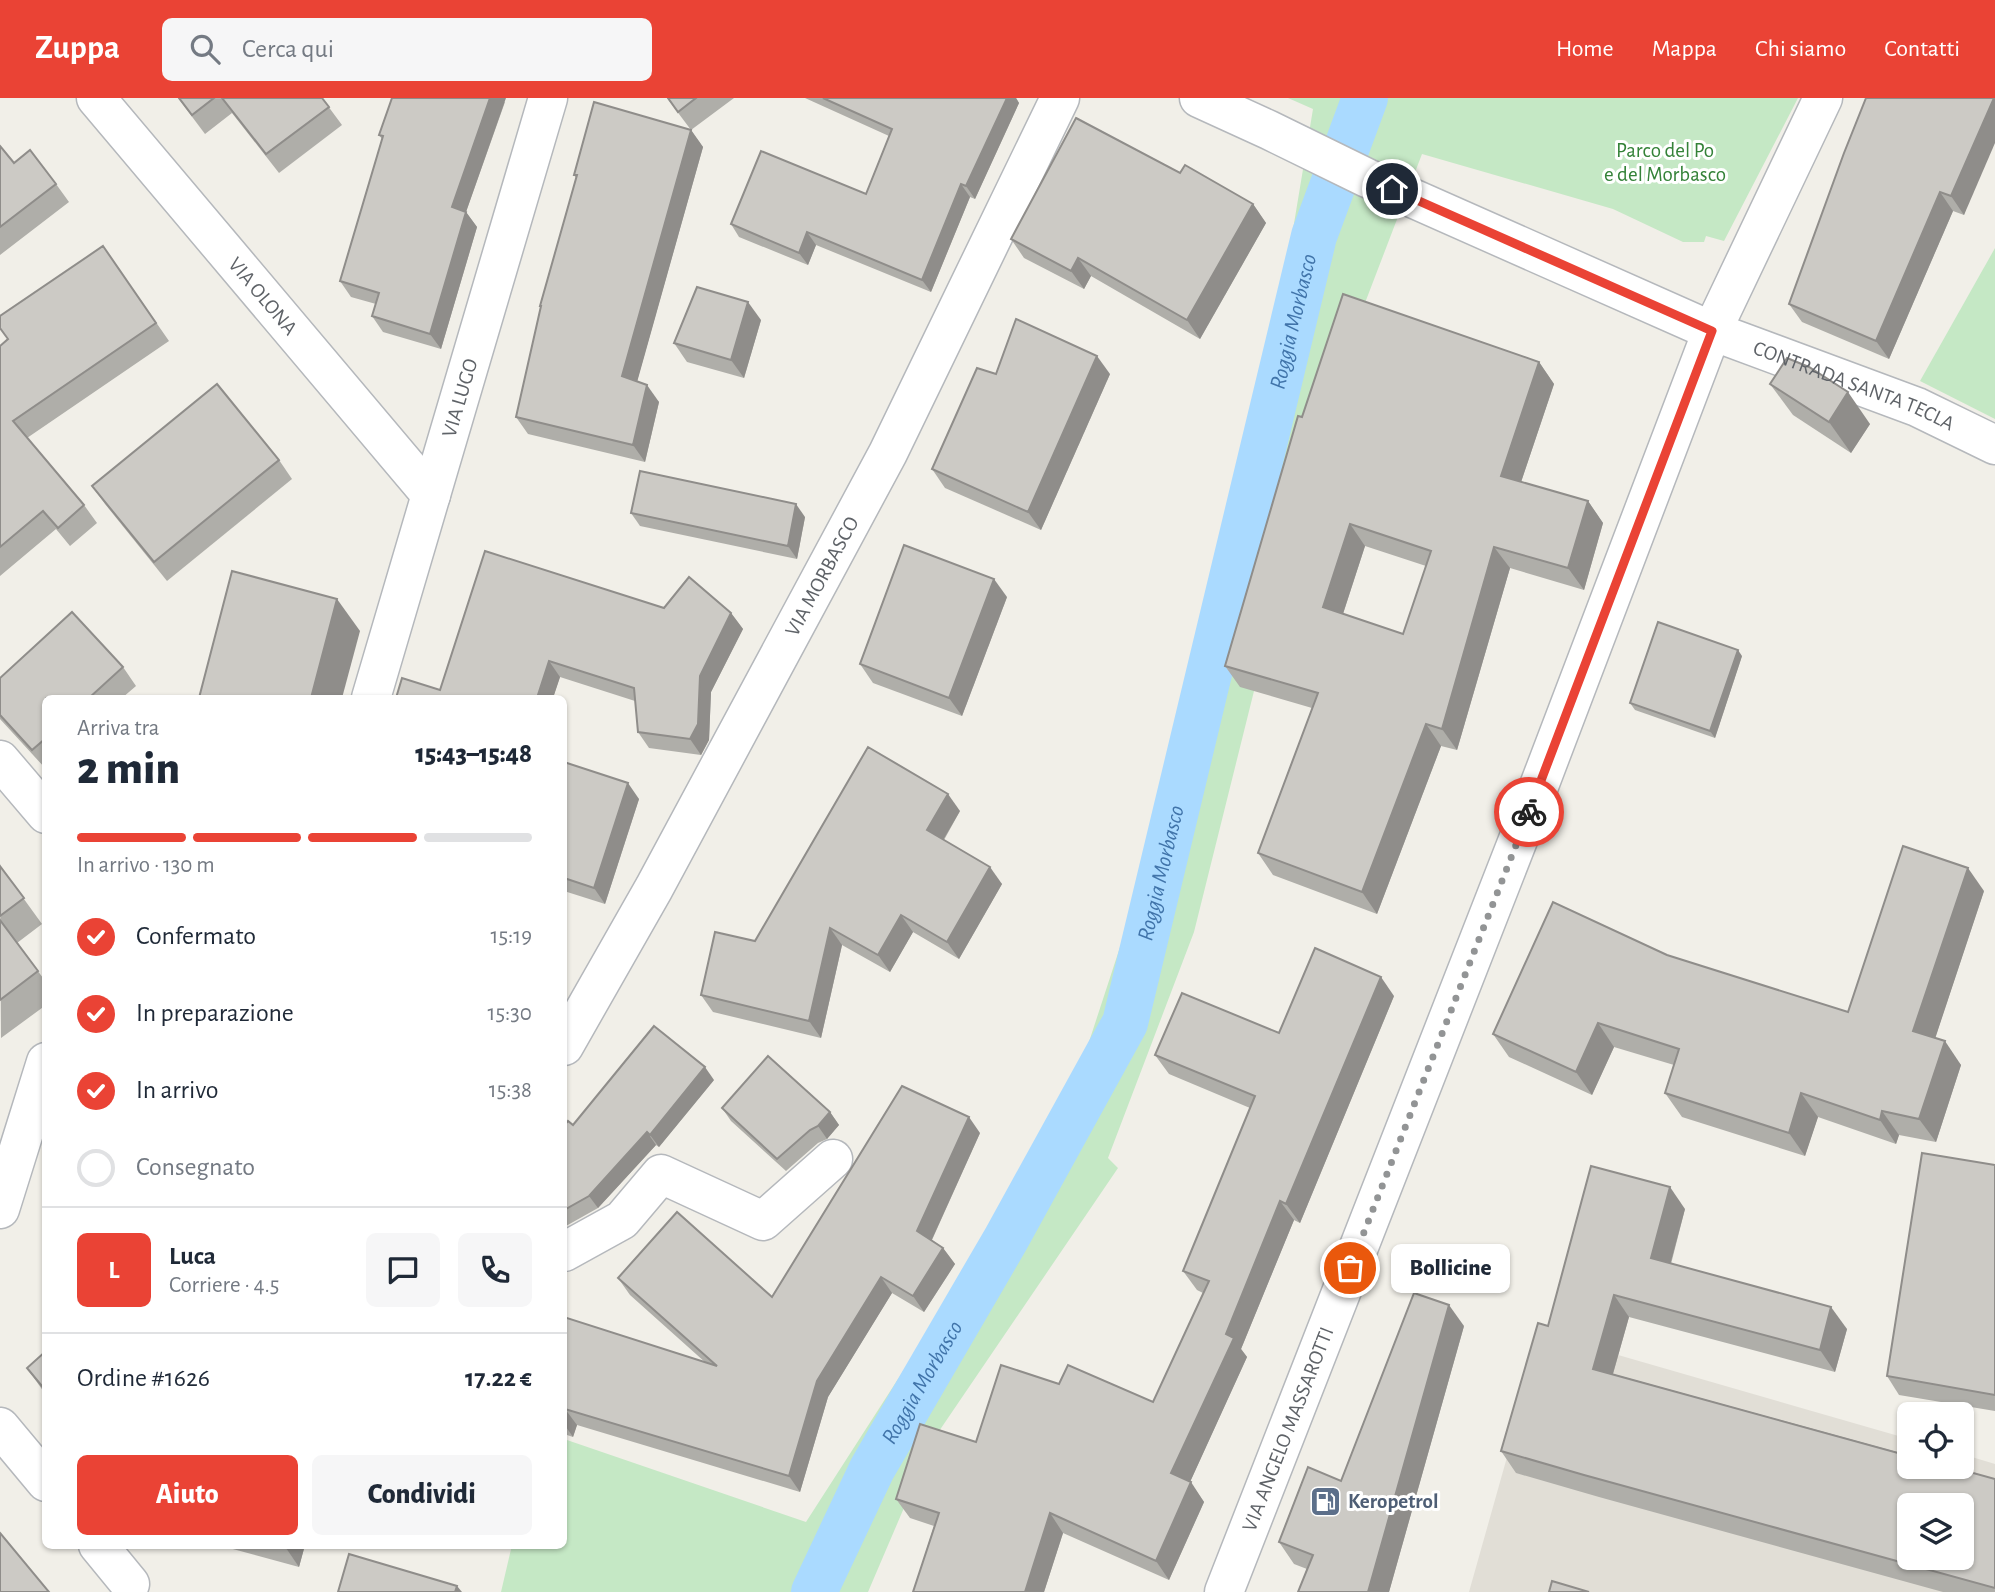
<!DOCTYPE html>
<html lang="it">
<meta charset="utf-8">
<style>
body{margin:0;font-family:"Alegreya Sans",sans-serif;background:#f6f6f7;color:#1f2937;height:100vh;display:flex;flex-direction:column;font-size:26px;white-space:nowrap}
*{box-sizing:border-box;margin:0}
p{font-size:23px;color:#747a83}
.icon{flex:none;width:38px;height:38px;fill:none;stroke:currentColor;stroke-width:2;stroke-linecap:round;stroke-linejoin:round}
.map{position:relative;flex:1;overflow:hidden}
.details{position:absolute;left:42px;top:597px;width:525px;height:854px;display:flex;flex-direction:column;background:#fff;border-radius:10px;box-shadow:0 2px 5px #0004}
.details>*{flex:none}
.fabs{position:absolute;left:1897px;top:1304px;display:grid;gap:14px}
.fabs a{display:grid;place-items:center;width:77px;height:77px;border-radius:10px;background:#fff;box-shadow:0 2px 5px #0004;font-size:35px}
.pin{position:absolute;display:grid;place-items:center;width:60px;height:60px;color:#fff;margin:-30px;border:4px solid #fff;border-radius:50%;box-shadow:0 2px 7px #0007}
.courier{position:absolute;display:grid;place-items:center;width:70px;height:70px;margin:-35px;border:5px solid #ea4335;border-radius:50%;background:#fff;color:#222;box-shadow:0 2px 9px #0007}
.bubble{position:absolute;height:49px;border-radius:10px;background:#fff;box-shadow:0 2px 5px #0004;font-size:23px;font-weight:800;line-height:49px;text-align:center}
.head em{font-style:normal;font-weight:800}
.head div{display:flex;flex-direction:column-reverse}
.head{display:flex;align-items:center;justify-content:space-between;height:119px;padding:0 35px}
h1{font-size:46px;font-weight:800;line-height:52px}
.bar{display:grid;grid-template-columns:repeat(4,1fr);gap:10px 7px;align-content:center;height:84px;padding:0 35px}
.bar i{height:9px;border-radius:5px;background:#e0e1e3}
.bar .current{background:#ea4335}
.bar p{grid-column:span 4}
.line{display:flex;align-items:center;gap:18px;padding:0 35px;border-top:2px solid #e0e1e3}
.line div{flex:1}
.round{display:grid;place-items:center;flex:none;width:74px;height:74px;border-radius:10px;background:#f6f6f7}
ol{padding:0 35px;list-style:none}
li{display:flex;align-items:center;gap:21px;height:77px}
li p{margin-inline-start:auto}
li .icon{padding:7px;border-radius:50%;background:#ea4335;color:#fff;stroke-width:4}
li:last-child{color:#747a83}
li i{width:38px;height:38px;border:4px solid #e0e1e3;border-radius:50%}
.action{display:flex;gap:14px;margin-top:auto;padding:14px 35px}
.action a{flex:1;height:80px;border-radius:10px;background:#ea4335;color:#fff;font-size:28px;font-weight:800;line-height:80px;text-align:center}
.action a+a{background:#f6f6f7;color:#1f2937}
header{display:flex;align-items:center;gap:42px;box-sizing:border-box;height:98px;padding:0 35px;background:#ea4335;color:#fff}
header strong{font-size:33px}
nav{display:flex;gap:38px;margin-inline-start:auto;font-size:24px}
.search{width:490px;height:63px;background:#f6f6f7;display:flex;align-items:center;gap:18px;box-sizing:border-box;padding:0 24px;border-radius:10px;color:#747a83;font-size:26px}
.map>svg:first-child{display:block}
.education{fill:#e1ded6;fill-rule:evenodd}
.green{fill:#c5e8c5}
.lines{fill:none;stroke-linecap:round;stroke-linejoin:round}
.canal{stroke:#aadaff;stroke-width:46}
.minor-casing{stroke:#b5b8bc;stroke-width:41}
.tertiary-casing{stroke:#b5b8bc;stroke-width:41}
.minor{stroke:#fff;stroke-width:38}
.tertiary{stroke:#fff;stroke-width:38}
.wall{fill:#afaea9;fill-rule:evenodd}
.shaded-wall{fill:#8f8d8a}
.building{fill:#cccac5;stroke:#8f8d8a;stroke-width:2;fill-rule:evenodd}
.done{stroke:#929495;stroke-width:7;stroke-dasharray:0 12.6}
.route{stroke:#ea4335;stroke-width:9}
.labels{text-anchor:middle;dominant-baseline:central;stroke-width:6;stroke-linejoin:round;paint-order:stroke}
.park-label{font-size:21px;fill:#348238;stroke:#fff}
.street-label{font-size:21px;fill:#5f6368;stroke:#fff}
.service-label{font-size:21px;font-weight:bold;fill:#4e5e75;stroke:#fff;text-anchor:start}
.water-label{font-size:23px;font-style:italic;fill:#4174aa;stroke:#fff}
</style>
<header>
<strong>Zuppa</strong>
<div class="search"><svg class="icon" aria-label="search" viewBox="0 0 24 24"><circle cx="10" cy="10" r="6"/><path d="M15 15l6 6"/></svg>Cerca qui</div>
<nav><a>Home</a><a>Mappa</a><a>Chi siamo</a><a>Contatti</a></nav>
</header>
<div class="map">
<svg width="1995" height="1494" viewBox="0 0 1995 1494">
<rect width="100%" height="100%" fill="#f1efe8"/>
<path class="education" d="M1542,1235L1909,1341V1368H1962V1356L1995,1366V1494H1469ZM1909,1407H1962V1460H1909Z"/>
<g class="green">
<polygon points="1288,0 1798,0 1724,143 1706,138 1704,144 1683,144 1613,111 1422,56 1324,312 1194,834 1108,1060 1118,1070 933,1342 868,1494 501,1494 512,1447 564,1447 564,1341 806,1424 1019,1093 1067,1011 1122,843 1195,563 1277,228 1313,11"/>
<polygon points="1995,150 1995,321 1920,283"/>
</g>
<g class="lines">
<path class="canal" id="s1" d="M814,1494L872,1371L1006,1141L1125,925L1314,138L1365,0"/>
<defs>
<g id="minor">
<path id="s2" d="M96,0L431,397"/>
<path id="s3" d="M1712,233L1917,309L1995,347"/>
<path id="s4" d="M371,600L548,0"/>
<polyline points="0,662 46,716"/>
<path id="s5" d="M564,948L654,790L888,355L1060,0"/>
<polyline points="0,1111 46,964"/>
<polyline points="564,1154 622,1122 661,1076 763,1123 833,1061"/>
<polyline points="0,1329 46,1384"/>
<polyline points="98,1447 130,1486"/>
</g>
<g id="tertiary">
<polyline points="1199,0 1269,32 1367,80 1712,233"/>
<path id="s6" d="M1224,1494L1534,701L1712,233L1823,0"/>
</g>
</defs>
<use href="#minor" class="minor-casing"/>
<use href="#tertiary" class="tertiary-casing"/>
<use href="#minor" class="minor"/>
<use href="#tertiary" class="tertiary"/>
</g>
<g class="wall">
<polygon points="178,0 322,0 342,27 279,75 232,15 205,36"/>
<polygon points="667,0 734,0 691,32 703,49 637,283 659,304 645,364 528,336 516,319 541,209 540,208 576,80 574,77 691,32"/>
<polygon points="805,0 1016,0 1019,5 975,101 970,99 931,194 816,147 808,167 739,139 731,126 866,96 889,38"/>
<polygon points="1995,0 1964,117 1953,113 1889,261 1802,224 1789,206"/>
<polygon points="505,4 466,114 477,129 441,251 383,234 372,218 376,206 351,199 340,183 382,41 379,37"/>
<polygon points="0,48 14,65 56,86 69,104 0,157"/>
<polygon points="1180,75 1253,106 1266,125 1200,241 1091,178 1084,191 1024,160 1011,141"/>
<polygon points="103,148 169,243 27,340 84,407 97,425 70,448 56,431 0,478 0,248"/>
<polygon points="761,222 744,280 687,264 674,245"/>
<path d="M1539,264L1554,286L1521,384L1588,403L1603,425L1584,492L1510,470L1457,652L1441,648L1377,816L1273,777L1258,755L1312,610L1240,589L1225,568L1302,319ZM1365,448L1426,468L1403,536L1343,516Z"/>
<polygon points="996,276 1110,276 1041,432 945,390 932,371"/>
<polygon points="1770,286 1870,326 1851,355 1793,317"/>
<polygon points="279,362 292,381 167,483 105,406 92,388"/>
<polygon points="631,415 805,419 797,461 640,428"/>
<polygon points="1007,499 962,618 873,585 860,566"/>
<polygon points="664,510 731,515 743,531 711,594 709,642 701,657 649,650 638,634 635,603 560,579 553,600 396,600 440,592"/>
<polygon points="1742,558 1715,640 1635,612 1630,605"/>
<polygon points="123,569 136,588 122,600 46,600 45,670 0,621 0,580"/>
<polygon points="564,664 639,701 605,806 564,793"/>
<polygon points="960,713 944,742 1002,786 959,861 913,834 890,874 842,847 821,940 713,914 701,897 755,843"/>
<polygon points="0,768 42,826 17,845 46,884 46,907 1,940"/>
<polygon points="1984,793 1935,940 1961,967 1936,1044 1899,1037 1896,1046 1818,1019 1805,1058 1682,1019 1665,995 1674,967 1614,949 1592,997 1509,959 1493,936 1667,857 1848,914"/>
<polygon points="1394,898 1300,1125 1294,1122 1241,1251 1247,1259 1190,1384 1204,1404 1169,1482 1063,1435 1044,1494 913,1494 934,1428 910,1420 896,1401 1059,1286 1153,1304 1203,1195 1197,1192 1183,1173 1250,1010 1169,976 1155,957 1279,935"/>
<polygon points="714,982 659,1049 656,1047 598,1110 566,1128 564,1125 564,1028 573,1027"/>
<polygon points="722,1010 830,1014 839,1027 827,1041 818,1045 786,1073 731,1023"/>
<polygon points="980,1035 932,1142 943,1150 955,1166 924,1214 892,1195 828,1299 800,1394 577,1327 573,1339 564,1336 564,1219 706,1265 630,1197 618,1180 772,1199"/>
<polygon points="1995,1067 1995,1313 1899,1297 1887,1278"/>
<polygon points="1685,1111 1671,1166 1847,1231 1835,1274 1629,1219 1613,1276 1995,1381 1995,1494 1943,1494 1599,1399 1516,1375 1501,1353 1548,1228"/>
<polygon points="1464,1228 1389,1494 1298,1494 1307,1471 1294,1466 1279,1444 1341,1383"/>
<polygon points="46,1253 46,1297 27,1270"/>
<polygon points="218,1447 305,1447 299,1469"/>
</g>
<g class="shaded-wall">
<polygon points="490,0 506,0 466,114 477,129 441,251 430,236 452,109"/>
<polygon points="1007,0 1016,0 1019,5 975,101 966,88"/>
<polygon points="1994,0 1995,0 1995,45 1964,117 1951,98"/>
<polygon points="691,32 703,49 634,295 622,278"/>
<polygon points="961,86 970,99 931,194 922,182"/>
<polygon points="1940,94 1953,113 1889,261 1876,243"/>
<polygon points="1253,106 1266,125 1200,241 1187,222"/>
<polygon points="807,134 816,147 808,167 799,155"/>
<polygon points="1078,160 1091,178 1084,191 1071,173"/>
<polygon points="748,204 761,222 744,280 731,262"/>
<polygon points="1097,258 1110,276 1041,432 1028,414"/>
<polygon points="1539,264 1554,286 1516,399 1501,378"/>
<polygon points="647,287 659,304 645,364 633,347"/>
<polygon points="1848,294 1870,326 1851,355 1829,324"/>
<polygon points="1588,403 1603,425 1584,492 1568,470"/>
<polygon points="796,406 805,419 797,461 788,448"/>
<polygon points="1350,426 1365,448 1338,531 1323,509"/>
<polygon points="1494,449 1510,470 1457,652 1442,631"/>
<polygon points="994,481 1007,499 962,618 949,600"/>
<polygon points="337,501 360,533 342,600 311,600"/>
<polygon points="731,515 743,531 711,594 709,642 701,657 690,641 700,578"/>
<polygon points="1738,552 1742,558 1715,640 1710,633"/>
<polygon points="549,563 560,579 553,600 537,600"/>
<polygon points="1426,626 1441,648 1377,816 1362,794"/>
<polygon points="628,685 639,701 605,806 594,790"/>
<polygon points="948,696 960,713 939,749 927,732"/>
<polygon points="990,769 1002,786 959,861 947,844"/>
<polygon points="1968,770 1984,793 1930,956 1913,933"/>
<polygon points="901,817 913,834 890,874 878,857"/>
<polygon points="830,830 842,847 821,940 809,923"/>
<polygon points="1381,879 1394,898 1300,1125 1286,1106"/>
<polygon points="1598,925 1614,949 1592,997 1576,974"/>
<polygon points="1945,943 1961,967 1936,1044 1919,1021"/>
<polygon points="705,969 714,982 659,1049 650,1037"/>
<polygon points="1801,995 1818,1019 1805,1058 1789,1035"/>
<polygon points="1882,1013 1899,1037 1896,1046 1880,1022"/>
<polygon points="830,1014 839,1027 827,1041 818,1028"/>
<polygon points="969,1019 980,1035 928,1150 917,1133"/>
<polygon points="647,1034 656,1047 598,1110 589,1098"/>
<polygon points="1670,1089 1685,1111 1666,1182 1651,1160"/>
<polygon points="1280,1103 1294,1122 1241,1251 1247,1259 1185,1395 1171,1375 1226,1236"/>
<polygon points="943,1150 955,1166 924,1214 913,1198"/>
<polygon points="881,1179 892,1195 828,1299 800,1394 789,1378 817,1283"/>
<polygon points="1614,1197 1629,1219 1608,1293 1593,1271"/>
<polygon points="1449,1207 1464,1228 1389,1494 1368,1494"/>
<polygon points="1831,1209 1847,1231 1835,1274 1820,1252"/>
<polygon points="565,1311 577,1327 573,1339 564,1326 564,1317"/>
<polygon points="1191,1384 1204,1404 1169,1482 1156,1463"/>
<polygon points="1050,1415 1063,1435 1044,1494 1025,1494"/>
<polygon points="287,1447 305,1447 299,1469 286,1450"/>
<polygon points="457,1488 462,1494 455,1494"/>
</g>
<g class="building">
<polygon points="179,0 214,0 192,17"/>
<polygon points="222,0 322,0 329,9 266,56"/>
<polygon points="392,0 490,0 452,109 466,114 430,236 372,218 379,195 340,183 383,38 379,37"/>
<polygon points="668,0 696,0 678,14"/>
<polygon points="823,0 1007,0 966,88 961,86 922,182 807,134 799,155 731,126 761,53 866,96 892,31"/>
<polygon points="1866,0 1994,0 1951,98 1940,94 1876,243 1789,206 1844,55"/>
<polygon points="594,4 691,32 622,278 647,287 633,347 516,319 541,208 540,208 577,77 574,77"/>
<polygon points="1076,20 1180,75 1185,67 1253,106 1187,222 1078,160 1071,173 1011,141"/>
<polygon points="0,48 14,65 30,52 56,86 0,129"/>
<polygon points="103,148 156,225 13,323 84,407 58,430 43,413 0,449 0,248 8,241 0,230 0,218"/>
<polygon points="697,189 748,204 731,262 674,245"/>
<path d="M1343,196L1539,264L1501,378L1588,403L1568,470L1494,449L1442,631L1426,626L1362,794L1258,755L1318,595L1225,568L1298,318L1302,319ZM1350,426L1431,453L1403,536L1323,509Z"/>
<polygon points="1016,221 1097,258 1028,414 932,371 977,270 996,276"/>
<polygon points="1787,260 1809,269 1848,294 1829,324 1770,286"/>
<polygon points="217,286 279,362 154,464 92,388"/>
<polygon points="640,373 796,406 788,448 631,415"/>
<polygon points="904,447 994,481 949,600 860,566"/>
<polygon points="485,453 664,510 689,479 731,515 700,578 698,626 690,641 638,634 634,590 549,563 537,600 396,600 402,580 440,592"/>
<polygon points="232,473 337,501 311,600 199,600"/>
<polygon points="72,514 123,569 89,600 46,600 46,640 32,652 0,617 0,580"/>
<polygon points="1658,524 1738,552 1710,633 1630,605"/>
<polygon points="868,649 948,696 927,732 990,769 947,844 901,817 878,857 830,830 809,923 701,897 715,834 755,843"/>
<polygon points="564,664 628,685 594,790 564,780"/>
<polygon points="1903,748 1968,770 1913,933 1945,943 1919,1021 1882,1013 1880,1022 1801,995 1789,1035 1665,995 1679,951 1598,925 1576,974 1493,936 1553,804 1667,857 1848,914"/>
<polygon points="0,768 24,800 0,818"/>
<polygon points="0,822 38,873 0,902"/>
<polygon points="1315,850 1381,879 1286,1106 1280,1103 1226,1236 1234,1240 1171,1375 1191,1384 1156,1463 1050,1415 1025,1494 913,1494 939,1415 896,1401 920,1326 976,1344 1001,1267 1059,1286 1068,1267 1153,1304 1209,1183 1183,1173 1255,998 1155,957 1182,895 1279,935"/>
<polygon points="654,928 705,969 650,1037 647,1034 589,1098 564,1112 564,1028 568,1023 573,1027"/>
<polygon points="768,958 830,1014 818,1028 810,1032 777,1061 722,1010"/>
<polygon points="902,988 969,1019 917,1133 943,1150 913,1198 881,1179 817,1283 789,1378 565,1311 564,1317 564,1219 717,1268 618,1180 677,1114 772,1199"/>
<polygon points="1922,1055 1995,1067 1995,1297 1887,1278"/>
<path d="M1591,1068L1670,1089L1651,1160L1831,1209L1820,1252L1614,1197L1593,1271L1909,1358V1368H1948L1995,1381V1490L1584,1377L1501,1353L1538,1225L1548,1228ZM1909,1407H1962V1460H1909Z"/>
<polygon points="1414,1195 1449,1207 1368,1494 1298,1494 1313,1457 1279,1444 1308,1369 1341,1383"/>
<polygon points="46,1253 46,1293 27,1270"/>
<polygon points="0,1435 49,1494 0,1494"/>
<polygon points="275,1447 287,1447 286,1450"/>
<polygon points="349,1456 457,1488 455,1494 338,1494"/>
<polygon points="1552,1483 1589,1494 1549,1494"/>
</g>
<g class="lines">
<polyline class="done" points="1350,1170 1529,714"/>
<polyline class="route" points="1392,91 1712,233 1529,714"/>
</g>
<defs>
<symbol id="fuel-square" viewBox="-11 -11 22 22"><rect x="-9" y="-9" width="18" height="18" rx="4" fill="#5c6f8a" stroke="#fff"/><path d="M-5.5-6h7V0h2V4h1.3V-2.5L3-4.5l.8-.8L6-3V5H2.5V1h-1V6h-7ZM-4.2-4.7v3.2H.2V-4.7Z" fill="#fff"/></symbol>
</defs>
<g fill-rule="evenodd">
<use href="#fuel-square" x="1308" y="1386" width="35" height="35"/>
</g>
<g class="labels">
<g class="park-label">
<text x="1665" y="52">Parco del Po<tspan x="1665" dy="24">e del Morbasco</tspan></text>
</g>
<g class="street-label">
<text stroke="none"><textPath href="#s2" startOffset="259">VIA OLONA</textPath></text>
<text stroke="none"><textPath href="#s3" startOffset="152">CONTRADA SANTA TECLA</textPath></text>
<text stroke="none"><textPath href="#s4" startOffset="313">VIA LUGO</textPath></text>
<text stroke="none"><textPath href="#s5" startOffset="536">VIA MORBASCO</textPath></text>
<text stroke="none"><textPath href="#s6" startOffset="175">VIA ANGELO MASSAROTTI</textPath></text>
</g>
<g class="service-label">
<text x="1348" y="1403">Keropetrol</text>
</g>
<g class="water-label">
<text stroke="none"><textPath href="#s1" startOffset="1370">Roggia Morbasco</textPath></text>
<text stroke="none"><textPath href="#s1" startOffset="803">Roggia Morbasco</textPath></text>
<text stroke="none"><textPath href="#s1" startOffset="236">Roggia Morbasco</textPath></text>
</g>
</g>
</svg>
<div class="fabs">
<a><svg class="icon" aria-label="locate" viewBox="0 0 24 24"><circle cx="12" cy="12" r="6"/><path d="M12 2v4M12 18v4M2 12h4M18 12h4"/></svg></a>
<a><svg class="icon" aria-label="layers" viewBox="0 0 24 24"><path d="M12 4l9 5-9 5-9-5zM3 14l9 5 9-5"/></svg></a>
</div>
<div class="pin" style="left:1350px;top:1170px;background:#ea580c"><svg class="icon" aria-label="bag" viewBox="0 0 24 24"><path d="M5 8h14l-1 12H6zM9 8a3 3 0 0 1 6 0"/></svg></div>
<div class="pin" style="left:1392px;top:91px;background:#1f2937"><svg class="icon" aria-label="home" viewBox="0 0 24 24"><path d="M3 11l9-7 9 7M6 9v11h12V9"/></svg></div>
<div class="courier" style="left:1529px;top:714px"><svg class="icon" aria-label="bike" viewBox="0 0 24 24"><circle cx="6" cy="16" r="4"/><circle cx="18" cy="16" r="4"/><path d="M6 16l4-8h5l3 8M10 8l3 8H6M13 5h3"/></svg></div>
<div class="bubble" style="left:1391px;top:1146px;width:119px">Bollicine</div>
<section class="details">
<div class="head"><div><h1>2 min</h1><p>Arriva tra</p></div><em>15:43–15:48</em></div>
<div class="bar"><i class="current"></i><i class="current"></i><i class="current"></i><i></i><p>In arrivo · 130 m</p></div>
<ol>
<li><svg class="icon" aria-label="check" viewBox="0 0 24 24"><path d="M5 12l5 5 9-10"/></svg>Confermato<p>15:19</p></li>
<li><svg class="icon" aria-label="check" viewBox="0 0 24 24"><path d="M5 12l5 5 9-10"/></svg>In preparazione<p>15:30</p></li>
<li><svg class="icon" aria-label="check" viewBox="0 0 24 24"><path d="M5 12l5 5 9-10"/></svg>In arrivo<p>15:38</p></li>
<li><i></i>Consegnato</li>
</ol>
<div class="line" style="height:126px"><b class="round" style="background:#ea4335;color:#fff">L</b><div><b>Luca</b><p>Corriere · 4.5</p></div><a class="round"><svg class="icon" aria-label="chat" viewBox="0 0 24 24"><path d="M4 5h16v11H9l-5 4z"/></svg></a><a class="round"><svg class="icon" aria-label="phone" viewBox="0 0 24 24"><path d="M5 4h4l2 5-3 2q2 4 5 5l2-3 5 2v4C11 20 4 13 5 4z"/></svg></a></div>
<div class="line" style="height:91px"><div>Ordine #1626</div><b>17.22 €</b></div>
<div class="action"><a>Aiuto</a><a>Condividi</a></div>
</section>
</div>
